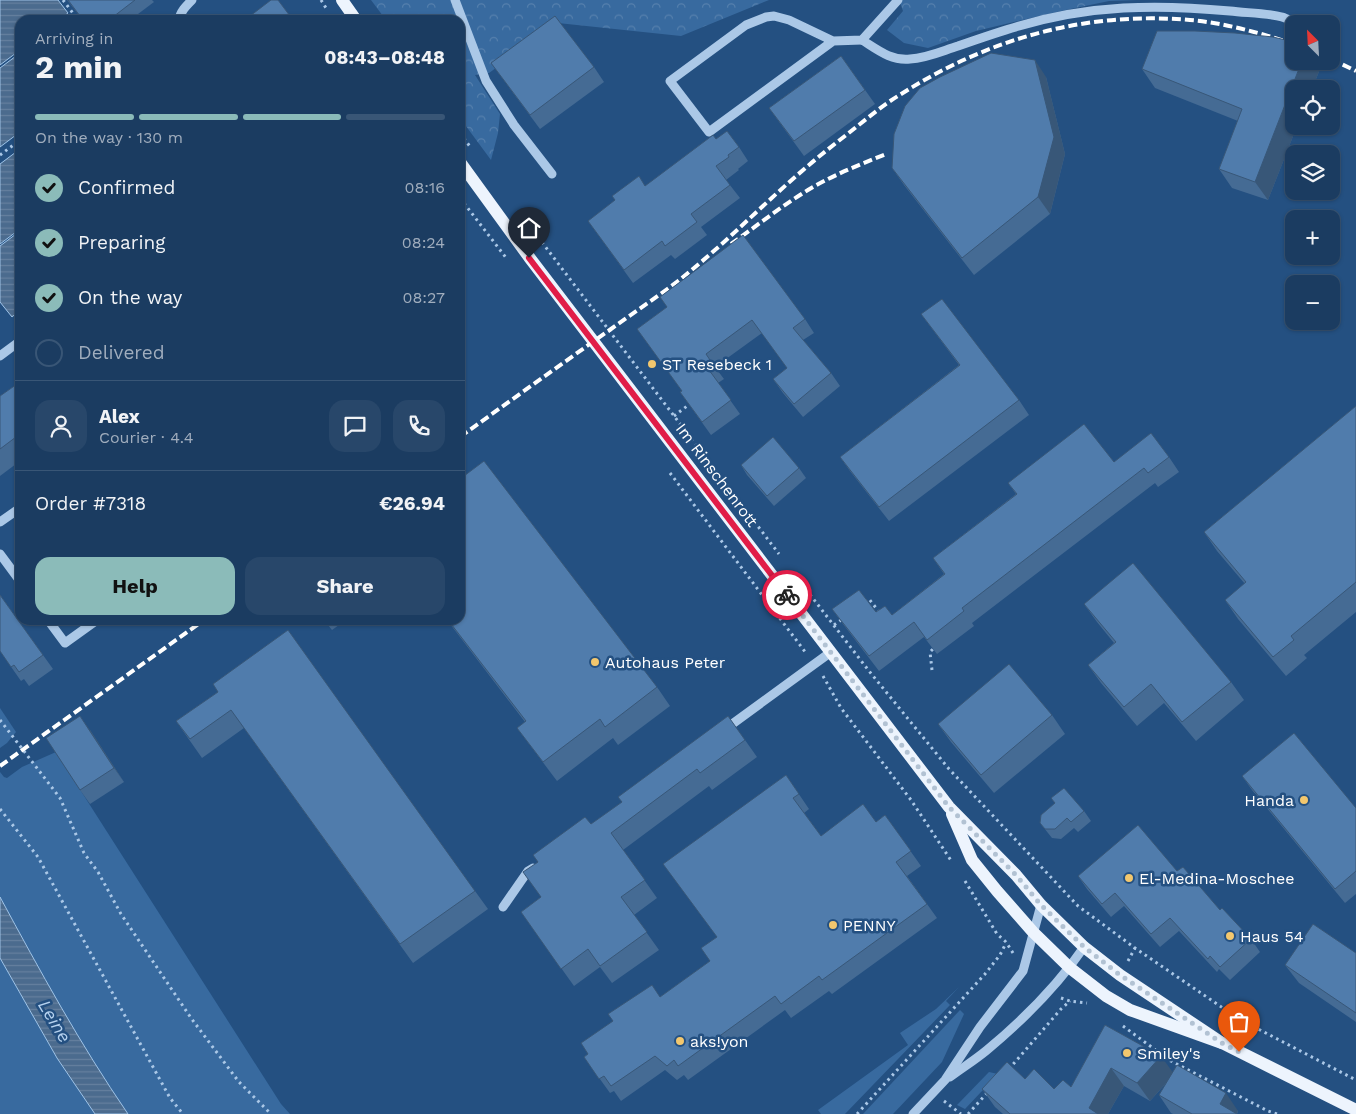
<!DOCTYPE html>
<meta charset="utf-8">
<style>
body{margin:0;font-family:"Work Sans",sans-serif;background:#28476a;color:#f1f3f6;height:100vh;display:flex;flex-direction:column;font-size:19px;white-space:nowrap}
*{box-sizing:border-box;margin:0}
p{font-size:16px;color:#a0adbd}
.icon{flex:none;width:28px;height:28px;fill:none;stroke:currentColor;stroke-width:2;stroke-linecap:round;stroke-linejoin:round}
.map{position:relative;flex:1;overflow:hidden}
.side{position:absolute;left:15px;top:15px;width:450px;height:610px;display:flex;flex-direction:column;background:#1b3c61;border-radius:15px;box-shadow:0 1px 4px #0004,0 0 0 1px #395676}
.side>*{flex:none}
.needle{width:32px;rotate:336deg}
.tools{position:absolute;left:1285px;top:15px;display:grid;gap:10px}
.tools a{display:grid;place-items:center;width:55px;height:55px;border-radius:10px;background:#1b3c61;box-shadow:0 1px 4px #0004,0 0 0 1px #395676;font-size:25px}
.pin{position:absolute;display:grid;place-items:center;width:42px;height:42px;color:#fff;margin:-51px -21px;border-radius:50% 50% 50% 0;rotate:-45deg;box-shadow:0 0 5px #0007}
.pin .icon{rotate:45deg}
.courier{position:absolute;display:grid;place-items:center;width:50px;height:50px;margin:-25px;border:4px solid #e11d48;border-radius:50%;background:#fff;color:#222;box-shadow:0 1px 6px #0007}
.overview em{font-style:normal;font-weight:700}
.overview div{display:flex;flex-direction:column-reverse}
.overview{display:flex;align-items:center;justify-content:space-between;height:85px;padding:0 20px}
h1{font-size:32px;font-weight:700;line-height:38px}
.bar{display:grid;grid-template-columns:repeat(4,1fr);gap:8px 5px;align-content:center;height:60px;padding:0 20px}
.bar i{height:6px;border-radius:4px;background:#395676}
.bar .selected{background:#8bbbb9}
.bar p{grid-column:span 4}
.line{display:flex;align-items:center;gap:12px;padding:0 20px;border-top:1px solid #395676}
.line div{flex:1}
.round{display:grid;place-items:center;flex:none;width:52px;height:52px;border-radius:15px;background:#28476a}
ol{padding:0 20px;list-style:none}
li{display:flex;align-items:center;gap:15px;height:55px}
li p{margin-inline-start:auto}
li .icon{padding:5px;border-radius:50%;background:#8bbbb9;color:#111;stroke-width:4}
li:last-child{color:#a0adbd}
li i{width:28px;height:28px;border:2px solid #395676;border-radius:50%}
.cta{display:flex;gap:10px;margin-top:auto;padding:10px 20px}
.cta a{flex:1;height:58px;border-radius:15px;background:#8bbbb9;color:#111;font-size:20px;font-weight:700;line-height:58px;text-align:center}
.cta a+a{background:#28476a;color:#f1f3f6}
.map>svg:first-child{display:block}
.grass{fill:#386a9f}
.forest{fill:url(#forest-crowns)}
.water{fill:url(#water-rules);stroke:#9fc4e8}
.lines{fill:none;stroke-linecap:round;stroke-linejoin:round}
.path{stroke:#abc8e7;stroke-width:3;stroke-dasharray:2.5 4;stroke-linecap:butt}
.minor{stroke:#abc8e7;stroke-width:9}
.major{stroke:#edf4fd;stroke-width:12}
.rail{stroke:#fff;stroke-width:4;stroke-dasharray:9 4;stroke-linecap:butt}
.wall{fill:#456b94}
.shaded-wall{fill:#385778}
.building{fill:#507cac;stroke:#385778}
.done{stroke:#b2c2d3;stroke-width:5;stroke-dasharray:0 9}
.route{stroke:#e11d48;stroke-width:6}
.poi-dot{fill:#f2c76e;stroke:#245081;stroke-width:2}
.labels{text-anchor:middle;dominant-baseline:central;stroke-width:5;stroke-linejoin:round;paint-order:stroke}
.poi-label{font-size:16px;fill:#fff;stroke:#245081;text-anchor:start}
.street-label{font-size:16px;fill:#fff;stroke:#245081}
.water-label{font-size:18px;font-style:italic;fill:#b6d2ef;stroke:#245081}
</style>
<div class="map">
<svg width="1356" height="1114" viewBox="0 0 1356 1114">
<defs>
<pattern id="forest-crowns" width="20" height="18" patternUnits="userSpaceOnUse" patternTransform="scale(1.25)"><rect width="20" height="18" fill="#386a9f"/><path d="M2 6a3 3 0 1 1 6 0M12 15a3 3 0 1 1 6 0" fill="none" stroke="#5680ad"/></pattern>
<pattern id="water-rules" width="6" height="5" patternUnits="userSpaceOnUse" patternTransform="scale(1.25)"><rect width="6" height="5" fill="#4b6b8e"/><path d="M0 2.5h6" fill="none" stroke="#66819f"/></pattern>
</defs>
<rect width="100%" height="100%" fill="#245081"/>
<g class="grass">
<polygon points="0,708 16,732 7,743 0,748"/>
<polygon points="56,752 281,1104 290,1114 128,1114 102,1076 54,997 0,897 0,772 4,777 7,778 22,767"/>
<polygon points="0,958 57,1058 95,1114 0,1114"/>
<polygon points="959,987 946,1001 950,1005 845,1114 821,1114 818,1110 908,1045 900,1033 936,1009"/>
<polygon points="960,1010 964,1014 942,1062 893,1114 863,1114"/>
<polygon points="989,1072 998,1074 965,1109 957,1105"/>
</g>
<g class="forest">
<polygon points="371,0 769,0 681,36 558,23 489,73 475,75 500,114 498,133 491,160 460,118 460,20 386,20"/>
<polygon points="899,0 1137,0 1109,1 1061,11 976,31 928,48 904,43 887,30 903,11"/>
</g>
<g class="water">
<polygon points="0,0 58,0 68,13 59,20 20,20 20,50 0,65"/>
<polygon points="20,53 20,132 0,147 0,68"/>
<polygon points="20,149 20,229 0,244 0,164"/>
<polygon points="20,231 20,310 12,317 0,302 0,246"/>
<path d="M0,897C40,971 80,1044 128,1114H95L57,1058L0,958Z"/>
</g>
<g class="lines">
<g class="path">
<polyline points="63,0 78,20"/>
<polyline points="321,0 326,8"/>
<polyline points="460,133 471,148"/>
<polyline points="0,155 20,140"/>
<polyline points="460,198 507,259"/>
<polyline points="538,237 779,554"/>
<polyline points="674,416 691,403"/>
<polyline points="670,473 806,653"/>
<polyline points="798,579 869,671 949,769 1078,906 1135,948 1239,1019 1356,1080"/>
<polyline points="865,602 869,599 880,613"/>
<polyline points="834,625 844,618"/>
<polyline points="932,670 930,652 933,649"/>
<polyline points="823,676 841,708 911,800 952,862"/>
<polyline points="0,720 60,798 84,853 98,872 121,914 191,1018 239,1082 271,1114"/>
<polyline points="0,809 38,857 170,1098 183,1114"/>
<polyline points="965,881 997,934 1006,942 1013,953"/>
<polyline points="1128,961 1135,948"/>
<polyline points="1061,998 1070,1001 1087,1003"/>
<polyline points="1123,1026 1169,1060 1268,1111 1277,1114"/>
<polyline points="1009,1069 1061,1009 1070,1001"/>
<polyline points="944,1101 961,1114"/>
<polyline points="857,1114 985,974 1000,955 1006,943"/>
<polyline points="968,1114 988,1092"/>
</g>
<g class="minor">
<polyline points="455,0 486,81 514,125 552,174"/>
<path d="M179,20C180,12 186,6 192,0"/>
<path d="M862,40C878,50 891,61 910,59C927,58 942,51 958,46C978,39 998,32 1019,26C1090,5 1156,4 1230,11C1246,13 1267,13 1282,17C1288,19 1294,22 1300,24"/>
<polyline points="833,41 709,132 670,81 746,25 766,17 774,16 789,20 833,41 862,40 898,0"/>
<polyline points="0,356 20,341"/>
<polyline points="0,522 20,508"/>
<polyline points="0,554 20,581"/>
<polyline points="48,620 65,643 97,620"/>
<polyline points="724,730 831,652"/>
<polyline points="503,907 528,871 533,868"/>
<path d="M950,1077C962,1068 975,1060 987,1050C1023,1020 1058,985 1084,947"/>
<polyline points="913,1114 945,1080 980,1027 1023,971 1041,905"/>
</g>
<g class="major">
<polyline points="342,0 356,20"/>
<polyline points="460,162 529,257 949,807 1016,875 1041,905 1084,947 1120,975 1222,1043"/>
<polyline points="952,814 972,860 997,891 1033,932 1070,968 1106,996 1130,1010 1222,1043 1356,1110"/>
</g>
<g class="rail">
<polyline points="1331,59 1356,71"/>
<path d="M731,244C758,225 784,204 813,187C836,174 861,164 886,154"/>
<path d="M460,437C510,401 560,365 611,329C633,313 656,298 678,281C724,245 765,202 809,165C824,152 840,140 855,128C869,117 883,105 898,96C987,39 1084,11 1190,20C1225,23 1260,33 1294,44"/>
<polyline points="0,766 204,620"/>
</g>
</g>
<g class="wall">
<polygon points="67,0 152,0 154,2 130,20 83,20"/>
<polygon points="841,56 875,104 804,156 769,108"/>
<polygon points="491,63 594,67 604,82 540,129"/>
<polygon points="1322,64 1312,89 1294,89 1294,126 1297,126 1268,200 1232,188 1219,169 1238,121 1155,88 1142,69"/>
<polygon points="1046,77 1065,154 1050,214 974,275 904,185 892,168"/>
<polygon points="716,139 739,147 748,161 738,169 739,170 726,180 740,198 701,227 707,235 675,259 671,255 633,283 588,221 645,186"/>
<polygon points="667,307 805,319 814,333 803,340 831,373 840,386 803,417 783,393 773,379 787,368 762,333 715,367 724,379 718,383 740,414 711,435 680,392 682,391 637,329"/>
<polygon points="921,314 1019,400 1029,415 889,521 850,471 840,457 959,365"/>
<polygon points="20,382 20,461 0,476 0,396"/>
<polygon points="1356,406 1356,612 1304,655 1307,658 1286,676 1238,619 1225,600 1245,584 1217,551 1204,532"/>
<polygon points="1169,457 1179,472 1158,487 1155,483 972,623 974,626 937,654 924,637 879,671 843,624 832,609 876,612 892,615 944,574 933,558 1016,494 1008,483 1114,462"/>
<polygon points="741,465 799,468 806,478 774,506 747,475"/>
<polygon points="0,595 53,669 29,686 24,679 21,681 0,651"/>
<polygon points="1084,604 1231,682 1244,700 1196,741 1164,703 1137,726 1101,683 1088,665 1114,643 1097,622"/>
<polygon points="157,620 163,620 159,623"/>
<polygon points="324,620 346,620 332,630"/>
<polygon points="447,620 460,620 657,687 670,706 618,745 613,738 557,781 517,728 525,722"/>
<polygon points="218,692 475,891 488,909 413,963 244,728 202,758 176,721"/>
<polygon points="1052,715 1065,734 994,793 951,742 938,724"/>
<polygon points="90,730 124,782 90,804 80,790"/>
<polygon points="745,740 757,757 712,790 709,786 623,850 657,898 634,915 659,950 612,983 600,967 574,986 521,912 541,897 591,824"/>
<polygon points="786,775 809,809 804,813 821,836 876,822 885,815 921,866 907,876 937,918 832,994 829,991 791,1018 785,1010 688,1080 684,1075 677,1080 665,1070 621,1101 614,1091 610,1093 584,1057 660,997 710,961"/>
<polygon points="1242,776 1356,808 1356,894 1345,903 1252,790"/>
<polygon points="1051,798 1084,811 1091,821 1078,832 1074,828 1061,839 1052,838 1040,823 1055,803"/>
<polygon points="1177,871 1251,939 1260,952 1230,980 1219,969 1217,972 1179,931 1160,947 1124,906 1111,917 1087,889 1078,876"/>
<polygon points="1356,953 1356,1022 1299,983 1285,965"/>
<polygon points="1105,1025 1172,1073 1238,1111 1237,1114 1173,1114 1171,1113 1159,1095 1168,1081 1150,1101 1124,1086 1108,1114 1003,1114 995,1107 982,1089 1025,1079 1054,1089 1071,1087"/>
</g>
<g class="shaded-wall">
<polygon points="1035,60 1046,77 1065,154 1050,214 1038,197"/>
<polygon points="1302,61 1320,61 1322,64 1312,89 1294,89 1294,126 1297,126 1268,200 1255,182"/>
<polygon points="80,716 90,730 124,782 114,768"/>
<polygon points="1161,1056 1174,1074 1150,1101 1137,1083"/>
<polygon points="1111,1068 1124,1086 1108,1114 1093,1114 1089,1108"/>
<polygon points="1226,1093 1238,1111 1236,1114 1220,1104"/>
</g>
<g class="building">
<polygon points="68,0 135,0 109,20 83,20"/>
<polygon points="271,0 278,0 293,20 252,20 250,16"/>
<polygon points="555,16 594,67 530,115 491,63"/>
<polygon points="1157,31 1195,31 1235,33 1273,37 1294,42 1294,61 1302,61 1255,182 1219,169 1242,109 1142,69"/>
<polygon points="991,53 1035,60 1054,137 1038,197 962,258 892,168 894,134 905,106 920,88 940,77"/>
<polygon points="841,56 865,90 794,141 769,108"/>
<polygon points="727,131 739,147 728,155 729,157 716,166 730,185 691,214 697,222 665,246 662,241 624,270 588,221 615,200 612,196 639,176 645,186 713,135 716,139"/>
<polygon points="743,235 805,319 793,328 831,373 794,404 773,379 787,368 752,320 706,354 714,366 709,370 731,400 702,422 680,392 682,391 637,329 667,307 660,297"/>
<polygon points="942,299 1019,400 879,507 840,457 960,365 921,314"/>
<polygon points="20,382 20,434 0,449 0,396"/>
<polygon points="1356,406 1356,582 1291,636 1294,640 1273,657 1225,600 1246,582 1204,532"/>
<polygon points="1084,424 1114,462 1151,433 1169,457 1148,473 1144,468 962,608 964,611 927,640 914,622 869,656 832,609 859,590 876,612 885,606 892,615 945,574 933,558 1017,494 1008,483"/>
<polygon points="773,437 799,468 767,496 741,465"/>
<polygon points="484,461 657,687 605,727 600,719 543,762 517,728 526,721 448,620 460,620 460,479"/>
<polygon points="1133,563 1231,682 1182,722 1151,684 1124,707 1088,665 1116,642 1084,604"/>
<polygon points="0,595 43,655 19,672 14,665 11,667 0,651"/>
<polygon points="288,630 475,891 400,944 231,710 190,739 176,721 218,692 213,684"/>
<polygon points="1009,664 1052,715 981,775 938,724"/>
<polygon points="80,716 114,768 80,790 46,738"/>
<polygon points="728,716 745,740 700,773 697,769 611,833 645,880 621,897 647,932 600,966 588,949 561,969 521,912 541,897 523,872 538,862 533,855 585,817 591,824 622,802 618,797"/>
<polygon points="1294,733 1356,808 1356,871 1335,889 1242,776"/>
<polygon points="786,775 799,794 793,798 821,836 863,804 876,822 885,815 911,851 896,862 927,904 822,980 819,976 781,1004 775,996 678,1066 674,1060 667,1066 655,1056 611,1086 604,1076 599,1079 584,1057 588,1054 581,1043 613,1021 608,1014 652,985 660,997 710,961 701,948 717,937 663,864"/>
<polygon points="1064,788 1084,811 1071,822 1067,818 1055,829 1045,829 1040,823 1041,815 1055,803 1051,798"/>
<polygon points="1138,825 1177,871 1183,867 1220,910 1222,908 1251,939 1220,967 1210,956 1208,959 1170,918 1151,934 1115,893 1102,904 1078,876"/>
<polygon points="1313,924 1356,953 1356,1013 1285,965"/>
<polygon points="1105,1025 1161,1056 1137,1083 1111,1068 1089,1108 1098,1114 1010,1114 982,1089 1007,1062 1025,1079 1034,1069 1054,1089 1063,1080 1071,1087"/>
<polygon points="1177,1065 1226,1093 1220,1104 1237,1114 1192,1114 1159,1095"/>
</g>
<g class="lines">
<polyline class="done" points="787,595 949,807 1016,875 1041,905 1084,947 1120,975 1222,1043 1239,1052"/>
<polyline class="route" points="529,258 787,595"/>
</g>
<g class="poi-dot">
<circle cx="652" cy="364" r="5"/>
<circle cx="595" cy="662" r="5"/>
<circle cx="1304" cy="800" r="5"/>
<circle cx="1129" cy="878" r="5"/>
<circle cx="833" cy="925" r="5"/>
<circle cx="1230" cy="936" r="5"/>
<circle cx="680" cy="1041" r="5"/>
<circle cx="1127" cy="1053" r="5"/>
</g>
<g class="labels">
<g class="poi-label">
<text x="662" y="364">ST Resebeck 1</text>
<text x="605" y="662">Autohaus Peter</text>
<text x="1294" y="800" text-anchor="end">Handa</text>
<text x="1139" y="878">El-Medina-Moschee</text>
<text x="843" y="925">PENNY</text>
<text x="1240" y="936">Haus 54</text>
<text x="690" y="1041">aks!yon</text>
<text x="1137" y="1053">Smiley's</text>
</g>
<g class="street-label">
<text transform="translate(717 475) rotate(53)">Im Rinschenrott</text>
</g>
<g class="water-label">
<text transform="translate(55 1021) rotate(59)">Leine</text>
</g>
</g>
</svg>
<div class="tools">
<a><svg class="needle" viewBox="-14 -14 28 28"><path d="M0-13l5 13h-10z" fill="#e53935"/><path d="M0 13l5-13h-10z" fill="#a0adbd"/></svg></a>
<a><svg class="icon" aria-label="locate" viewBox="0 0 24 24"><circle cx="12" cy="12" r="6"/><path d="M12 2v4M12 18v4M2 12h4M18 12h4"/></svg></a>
<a><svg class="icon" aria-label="layers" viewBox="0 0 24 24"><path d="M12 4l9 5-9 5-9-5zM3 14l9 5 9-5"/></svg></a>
<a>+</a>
<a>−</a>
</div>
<div class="pin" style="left:1239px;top:1052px;background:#ea580c"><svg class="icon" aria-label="bag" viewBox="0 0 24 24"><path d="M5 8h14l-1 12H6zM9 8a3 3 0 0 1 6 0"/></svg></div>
<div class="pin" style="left:529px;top:258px;background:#1f2937"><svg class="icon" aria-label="home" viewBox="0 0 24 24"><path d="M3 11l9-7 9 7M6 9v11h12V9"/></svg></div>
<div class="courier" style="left:787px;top:595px"><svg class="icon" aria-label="bike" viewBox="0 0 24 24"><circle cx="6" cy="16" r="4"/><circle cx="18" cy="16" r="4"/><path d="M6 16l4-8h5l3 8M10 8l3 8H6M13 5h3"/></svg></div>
<section class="side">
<div class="overview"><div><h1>2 min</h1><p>Arriving in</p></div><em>08:43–08:48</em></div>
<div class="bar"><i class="selected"></i><i class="selected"></i><i class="selected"></i><i></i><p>On the way · 130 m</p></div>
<ol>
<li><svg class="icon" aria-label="check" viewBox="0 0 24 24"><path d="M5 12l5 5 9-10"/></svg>Confirmed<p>08:16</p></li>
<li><svg class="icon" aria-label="check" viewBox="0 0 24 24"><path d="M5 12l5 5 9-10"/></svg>Preparing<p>08:24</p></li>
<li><svg class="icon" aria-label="check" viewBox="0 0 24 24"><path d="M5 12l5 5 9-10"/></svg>On the way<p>08:27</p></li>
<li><i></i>Delivered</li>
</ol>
<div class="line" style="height:90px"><a class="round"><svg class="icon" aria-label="person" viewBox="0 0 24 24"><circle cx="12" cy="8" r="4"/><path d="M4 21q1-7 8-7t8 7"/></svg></a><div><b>Alex</b><p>Courier · 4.4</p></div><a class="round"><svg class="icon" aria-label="chat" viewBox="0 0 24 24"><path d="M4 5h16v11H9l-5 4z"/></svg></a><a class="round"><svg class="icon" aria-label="phone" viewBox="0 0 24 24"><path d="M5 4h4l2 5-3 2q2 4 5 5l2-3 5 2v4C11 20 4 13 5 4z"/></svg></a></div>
<div class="line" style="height:65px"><div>Order #7318</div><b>€26.94</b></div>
<div class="cta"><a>Help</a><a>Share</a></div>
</section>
</div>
